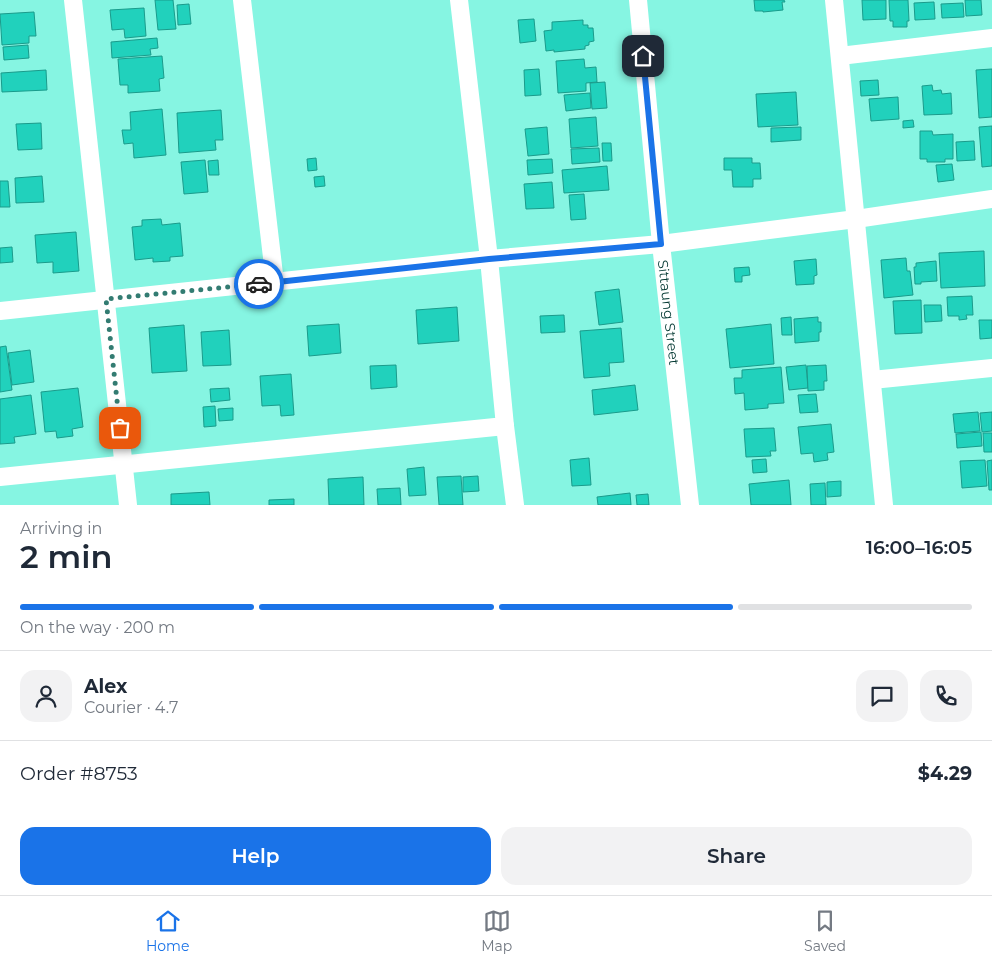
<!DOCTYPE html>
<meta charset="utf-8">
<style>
body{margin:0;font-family:Montserrat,sans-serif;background:#f2f2f3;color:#1f2937;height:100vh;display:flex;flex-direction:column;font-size:19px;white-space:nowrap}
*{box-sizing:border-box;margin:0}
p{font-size:16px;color:#747a83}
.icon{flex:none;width:28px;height:28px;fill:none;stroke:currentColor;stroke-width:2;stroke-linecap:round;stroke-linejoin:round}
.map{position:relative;height:505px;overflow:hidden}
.sheet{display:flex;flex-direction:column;background:#fff;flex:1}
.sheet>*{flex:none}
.pin{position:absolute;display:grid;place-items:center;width:42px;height:42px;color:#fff;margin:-21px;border-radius:10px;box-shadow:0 2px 8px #0006}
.courier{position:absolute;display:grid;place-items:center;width:50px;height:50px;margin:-25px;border:4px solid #1a73e8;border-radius:50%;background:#fff;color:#222;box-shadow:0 1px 6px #0007}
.headline em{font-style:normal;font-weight:600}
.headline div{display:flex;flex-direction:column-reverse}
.headline{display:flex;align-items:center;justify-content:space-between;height:85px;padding:0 20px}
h1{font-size:32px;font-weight:600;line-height:38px}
.bar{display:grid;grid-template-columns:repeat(4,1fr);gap:8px 5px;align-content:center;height:60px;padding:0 20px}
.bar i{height:6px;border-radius:4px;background:#e0e1e3}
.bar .on{background:#1a73e8}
.bar p{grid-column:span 4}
.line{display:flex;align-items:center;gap:12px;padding:0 20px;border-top:1px solid #e0e1e3}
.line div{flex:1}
.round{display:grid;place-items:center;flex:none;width:52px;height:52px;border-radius:15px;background:#f2f2f3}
.cta{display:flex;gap:10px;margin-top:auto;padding:10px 20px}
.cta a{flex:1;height:58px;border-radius:15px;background:#1a73e8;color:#fff;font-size:20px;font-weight:600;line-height:58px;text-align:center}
.cta a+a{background:#f2f2f3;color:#1f2937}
.dock{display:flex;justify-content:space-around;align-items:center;height:70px;border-top:1px solid #e0e1e3;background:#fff;font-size:14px;color:#747a83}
.dock a{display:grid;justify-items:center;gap:2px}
.dock .on{color:#1a73e8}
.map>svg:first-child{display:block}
.building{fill:#21d1bc;stroke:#1a9b8b}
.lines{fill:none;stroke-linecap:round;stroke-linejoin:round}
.minor{stroke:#fff;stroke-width:18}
.done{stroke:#337c72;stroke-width:5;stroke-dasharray:0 9}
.route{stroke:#1a73e8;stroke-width:6}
.labels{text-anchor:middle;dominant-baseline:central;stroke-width:4;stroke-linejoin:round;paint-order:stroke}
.street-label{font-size:14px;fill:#073b35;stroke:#86f5e2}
</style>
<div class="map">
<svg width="992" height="505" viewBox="0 0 992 505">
<rect width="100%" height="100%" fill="#86f5e2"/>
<g class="building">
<polygon points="155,0 173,0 176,29 158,30"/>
<polygon points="754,0 784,0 785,2 782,2 783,10 763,12 763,11 755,11"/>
<polygon points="862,0 886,0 886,19 863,20"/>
<polygon points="889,0 908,0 909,21 907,21 907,27 893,27 893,21 890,21"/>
<polygon points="965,0 981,0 982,15 966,16"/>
<polygon points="934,2 935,19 915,20 914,3"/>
<polygon points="963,3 964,17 942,18 941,4"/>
<polygon points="189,4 191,24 178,25 177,5"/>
<polygon points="144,8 146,36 125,38 124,29 112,30 110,10"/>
<polygon points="34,12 36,36 29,36 29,43 2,45 0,14"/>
<polygon points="534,19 536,41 520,43 518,20"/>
<polygon points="583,20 583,25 588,25 588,28 593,28 594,41 589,42 589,45 585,46 585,49 554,52 554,50 546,51 544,31 552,30 552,22"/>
<polygon points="157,38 158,48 150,49 151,55 112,58 111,42"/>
<polygon points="28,45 29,58 4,60 3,47"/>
<polygon points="162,56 164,78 159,79 160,91 128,93 128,85 120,85 118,59"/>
<polygon points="584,59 585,68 596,67 597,82 586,83 586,91 558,93 556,61"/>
<polygon points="539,69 541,95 525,96 524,70"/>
<polygon points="992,69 992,117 979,118 976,70"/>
<polygon points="46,70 47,90 2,92 1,73"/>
<polygon points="878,80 879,95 861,96 860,81"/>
<polygon points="605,82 607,108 592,109 590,83"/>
<polygon points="932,85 933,91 941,90 942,94 951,93 952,114 924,115 922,86"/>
<polygon points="796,92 798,125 758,127 756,94"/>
<polygon points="590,93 591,108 566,111 564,95"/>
<polygon points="898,97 899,119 871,121 869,99"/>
<polygon points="162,109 166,155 134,158 133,143 124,144 122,130 131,130 130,112"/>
<polygon points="221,110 223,140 215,140 216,150 179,153 177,113"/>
<polygon points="596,117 598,146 571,148 569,119"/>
<polygon points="913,120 914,127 903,128 903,121"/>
<polygon points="41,123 42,149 18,150 16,124"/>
<polygon points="992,126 992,166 982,167 979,127"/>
<polygon points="547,127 549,154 528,156 525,129"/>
<polygon points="801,127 801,140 771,142 771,128"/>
<polygon points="920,131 932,131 933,135 953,134 953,159 945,159 945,162 927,162 927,159 920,159"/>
<polygon points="974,141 975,160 957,161 956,142"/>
<polygon points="602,143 611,143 612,161 603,161"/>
<polygon points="599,148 600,162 572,164 571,149"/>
<polygon points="316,158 317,170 308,171 307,159"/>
<polygon points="724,158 752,158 752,163 760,163 761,179 753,179 753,187 733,187 732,170 724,170"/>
<polygon points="552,159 553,173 528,175 527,160"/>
<polygon points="205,160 208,192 184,194 181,162"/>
<polygon points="218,160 219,175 209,175 208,161"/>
<polygon points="952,164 954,180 938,182 936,165"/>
<polygon points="607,166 609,190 564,193 562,170"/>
<polygon points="42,176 44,202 16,203 15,178"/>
<polygon points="324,176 325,186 315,187 314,177"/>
<polygon points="0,181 8,181 10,207 0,207"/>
<polygon points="552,182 554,208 526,209 524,184"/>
<polygon points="584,194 586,219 571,220 569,195"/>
<polygon points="161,219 162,225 180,223 183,256 170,257 170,261 153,262 153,258 135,260 132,227 142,226 142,220"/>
<polygon points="76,232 79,271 53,273 53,262 37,263 35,235"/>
<polygon points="12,247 13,262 0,263 0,248"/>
<polygon points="984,251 985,286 941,288 939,253"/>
<polygon points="906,258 907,271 910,271 913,295 884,298 881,260"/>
<polygon points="816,259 817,275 814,276 814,284 796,285 794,261"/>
<polygon points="936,261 937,281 921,282 921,284 915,284 914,267 916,267 916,263"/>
<polygon points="749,267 750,275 742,276 742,282 735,282 734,268"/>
<polygon points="619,289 623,322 599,325 595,292"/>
<polygon points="972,296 973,315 966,315 967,319 959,320 959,316 948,316 947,297"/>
<polygon points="921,300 922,333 895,334 893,301"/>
<polygon points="924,305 941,305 942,321 925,322"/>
<polygon points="457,307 459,341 418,344 416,310"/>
<polygon points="564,315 565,332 541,333 540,316"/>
<polygon points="791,317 792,335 782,335 781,318"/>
<polygon points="818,317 818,322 821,322 821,332 819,332 819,341 795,343 794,319"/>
<polygon points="979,320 992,320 992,338 980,339"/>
<polygon points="339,324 341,353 309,356 307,326"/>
<polygon points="771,324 774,364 730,368 726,329"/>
<polygon points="184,325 187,371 152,373 149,328"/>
<polygon points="621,328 624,362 609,363 610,376 584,378 580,331"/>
<polygon points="229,330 231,365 203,366 201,332"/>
<polygon points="6,346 12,390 0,392 0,347"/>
<polygon points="30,350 34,382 12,385 8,353"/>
<polygon points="396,365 397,387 371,389 370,366"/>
<polygon points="806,365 808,388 789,390 786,367"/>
<polygon points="826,365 827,381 824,381 824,390 808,391 807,366"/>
<polygon points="781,367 784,403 768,404 768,408 745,410 744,393 735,394 734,378 742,378 742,370"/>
<polygon points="291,374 294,415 281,416 280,405 262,406 260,376"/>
<polygon points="635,385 638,410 594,415 592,390"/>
<polygon points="78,388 83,427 72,429 73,436 57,438 56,431 45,432 41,392"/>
<polygon points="229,388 230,400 211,402 210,389"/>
<polygon points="816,394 818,412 800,413 798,395"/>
<polygon points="31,395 36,434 14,437 15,443 0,444 0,399"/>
<polygon points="215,406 216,426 204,427 203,407"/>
<polygon points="233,408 233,420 219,421 218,409"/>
<polygon points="978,412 980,431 955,433 953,414"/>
<polygon points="992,412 992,431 982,432 980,413"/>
<polygon points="831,424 834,452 827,453 828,460 814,462 813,453 801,454 798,427"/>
<polygon points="774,428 776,451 770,451 771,456 746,457 744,429"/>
<polygon points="981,432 982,446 957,448 956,434"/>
<polygon points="983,433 992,433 992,452 984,452"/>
<polygon points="589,458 591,485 572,486 570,460"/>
<polygon points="766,459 767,472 753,473 752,460"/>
<polygon points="985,460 987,486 962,488 960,461"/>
<polygon points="992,460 992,490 989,490 987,461"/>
<polygon points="424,467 426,495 409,496 407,469"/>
<polygon points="461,476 463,505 439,505 437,477"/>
<polygon points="478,476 479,491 463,492 463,477"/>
<polygon points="363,477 364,505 329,505 328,479"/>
<polygon points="789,480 791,505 751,505 749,484"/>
<polygon points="841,481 841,496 827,497 827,482"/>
<polygon points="825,483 826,505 811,505 810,484"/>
<polygon points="400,488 401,505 378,505 377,489"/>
<polygon points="209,492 210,505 171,505 171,494"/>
<polygon points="630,493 631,505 598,505 597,497"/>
<polygon points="648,494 649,505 637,505 636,495"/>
<polygon points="294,499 294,505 269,505 269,500"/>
</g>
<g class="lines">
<g class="minor">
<polyline points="73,0 128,505"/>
<polyline points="242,0 275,283"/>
<polyline points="459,0 489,259 505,426 515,505"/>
<path id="s1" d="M638,0L661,244L690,505"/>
<polyline points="834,0 884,505"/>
<polyline points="840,56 992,38"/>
<polyline points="0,311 489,259 661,244 856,219 992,199"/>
<polyline points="872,380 992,368"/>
<polyline points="0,477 505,426"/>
</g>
</g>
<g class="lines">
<polyline class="done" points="120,428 106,299 259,284"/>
<polyline class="route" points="259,284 489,259 661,244 643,56"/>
</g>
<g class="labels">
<g class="street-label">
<text stroke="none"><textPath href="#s1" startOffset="314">Sittaung Street</textPath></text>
</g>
</g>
</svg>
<div class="pin" style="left:120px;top:428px;background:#ea580c"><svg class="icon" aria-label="bag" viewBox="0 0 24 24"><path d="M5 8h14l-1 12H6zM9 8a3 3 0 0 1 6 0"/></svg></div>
<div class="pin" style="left:643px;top:56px;background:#1f2937"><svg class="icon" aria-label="home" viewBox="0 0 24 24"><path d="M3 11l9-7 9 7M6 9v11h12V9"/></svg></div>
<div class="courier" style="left:259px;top:284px"><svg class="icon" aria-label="car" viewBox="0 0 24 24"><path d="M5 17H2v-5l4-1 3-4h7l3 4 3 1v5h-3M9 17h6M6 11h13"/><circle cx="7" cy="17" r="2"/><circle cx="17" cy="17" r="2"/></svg></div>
</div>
<section class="sheet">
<div class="headline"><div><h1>2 min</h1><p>Arriving in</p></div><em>16:00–16:05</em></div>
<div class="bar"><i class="on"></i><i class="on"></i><i class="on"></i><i></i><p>On the way · 200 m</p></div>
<div class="line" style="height:90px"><a class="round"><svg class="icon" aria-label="person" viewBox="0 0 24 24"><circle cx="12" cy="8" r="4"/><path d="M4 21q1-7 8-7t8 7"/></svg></a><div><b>Alex</b><p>Courier · 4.7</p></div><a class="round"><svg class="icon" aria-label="chat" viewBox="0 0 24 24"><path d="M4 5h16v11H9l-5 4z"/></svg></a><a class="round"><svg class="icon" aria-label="phone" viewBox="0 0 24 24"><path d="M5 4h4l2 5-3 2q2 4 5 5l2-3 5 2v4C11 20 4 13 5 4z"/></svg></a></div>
<div class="line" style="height:65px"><div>Order #8753</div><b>$4.29</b></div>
<div class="cta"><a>Help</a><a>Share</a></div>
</section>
<nav class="dock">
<a class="on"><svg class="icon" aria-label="home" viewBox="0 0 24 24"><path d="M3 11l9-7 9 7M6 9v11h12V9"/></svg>Home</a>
<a><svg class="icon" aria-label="map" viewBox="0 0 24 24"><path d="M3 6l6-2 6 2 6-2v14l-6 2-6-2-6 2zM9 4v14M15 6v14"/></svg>Map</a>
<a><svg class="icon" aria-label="saved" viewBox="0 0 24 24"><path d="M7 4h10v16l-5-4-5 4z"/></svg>Saved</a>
</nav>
